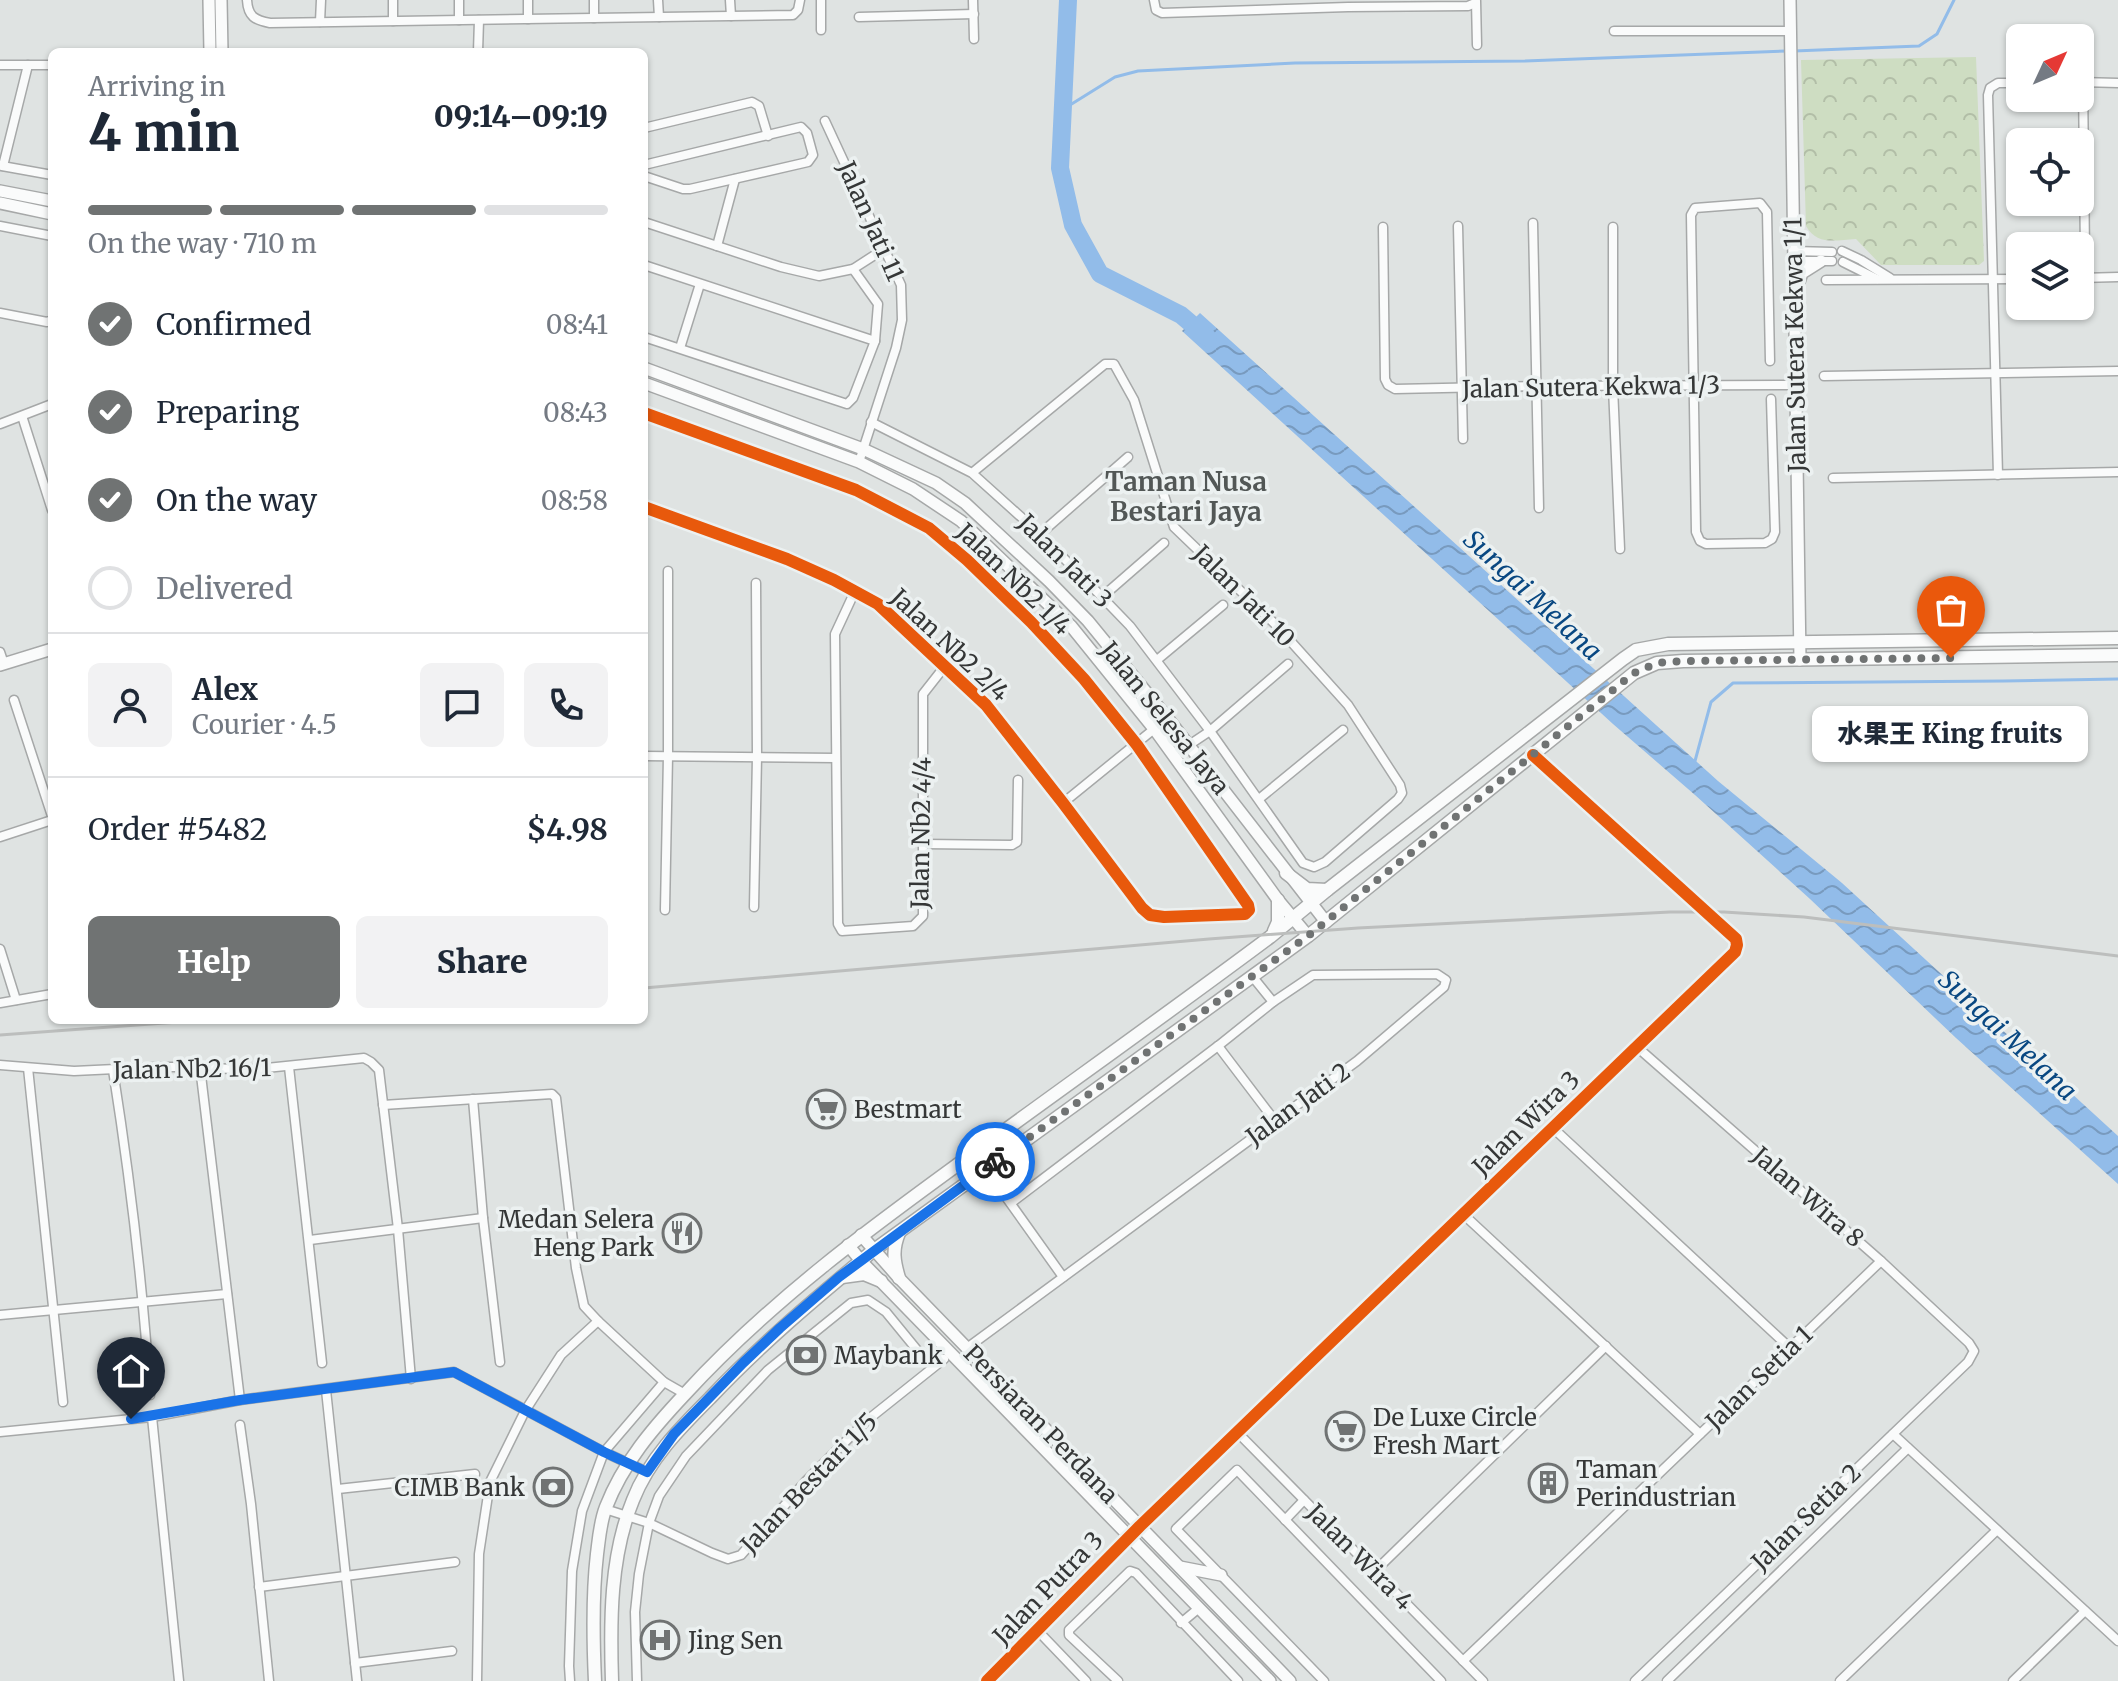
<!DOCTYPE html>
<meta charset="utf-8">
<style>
body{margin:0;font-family:Merriweather,"Noto Sans SC",serif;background:#f2f2f3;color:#1f2937;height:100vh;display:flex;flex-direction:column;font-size:30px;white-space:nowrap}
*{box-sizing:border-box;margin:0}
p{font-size:26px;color:#747a83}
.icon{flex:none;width:44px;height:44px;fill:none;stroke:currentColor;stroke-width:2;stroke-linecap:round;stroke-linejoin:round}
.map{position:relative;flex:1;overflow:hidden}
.panel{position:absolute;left:48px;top:48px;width:600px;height:976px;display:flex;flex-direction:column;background:#fff;border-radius:12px;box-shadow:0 2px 6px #0004}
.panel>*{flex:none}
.needle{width:52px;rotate:46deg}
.buttons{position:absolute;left:2006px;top:24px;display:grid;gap:16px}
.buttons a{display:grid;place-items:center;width:88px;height:88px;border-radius:12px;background:#fff;box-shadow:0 2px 6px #0004;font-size:40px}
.pin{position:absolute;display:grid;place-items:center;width:68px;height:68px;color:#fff;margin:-82px -34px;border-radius:50% 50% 50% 0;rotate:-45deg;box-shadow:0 0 8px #0007}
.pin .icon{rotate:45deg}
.courier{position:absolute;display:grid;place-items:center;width:80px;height:80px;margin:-40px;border:6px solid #1a73e8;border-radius:50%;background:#fff;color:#222;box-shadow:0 2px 10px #0007}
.bubble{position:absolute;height:56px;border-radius:12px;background:#fff;box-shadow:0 2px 6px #0004;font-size:26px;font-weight:800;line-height:56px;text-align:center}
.overview em{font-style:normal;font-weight:800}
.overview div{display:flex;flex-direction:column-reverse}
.overview{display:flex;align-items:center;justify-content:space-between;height:136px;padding:0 40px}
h1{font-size:52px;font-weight:800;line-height:60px}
.bar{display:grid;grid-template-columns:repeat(4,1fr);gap:12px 8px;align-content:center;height:96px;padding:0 40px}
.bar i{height:10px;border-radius:6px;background:#e0e1e3}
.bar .current{background:#707373}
.bar p{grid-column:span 4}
.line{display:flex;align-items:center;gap:20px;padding:0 40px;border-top:2px solid #e0e1e3}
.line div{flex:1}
.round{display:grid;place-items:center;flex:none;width:84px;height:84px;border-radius:12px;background:#f2f2f3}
ol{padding:0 40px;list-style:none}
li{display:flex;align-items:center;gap:24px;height:88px}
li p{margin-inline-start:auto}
li .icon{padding:8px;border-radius:50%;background:#707373;color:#fff;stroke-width:4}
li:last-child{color:#747a83}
li i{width:44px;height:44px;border:4px solid #e0e1e3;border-radius:50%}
.primary-button{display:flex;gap:16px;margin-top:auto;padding:16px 40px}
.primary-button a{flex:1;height:92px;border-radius:12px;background:#707373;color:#fff;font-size:32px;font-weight:800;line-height:92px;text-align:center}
.primary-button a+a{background:#f2f2f3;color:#1f2937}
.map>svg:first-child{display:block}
.park{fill:url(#park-crowns)}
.water{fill:url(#water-waves)}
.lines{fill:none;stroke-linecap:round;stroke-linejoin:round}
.stream{stroke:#92bce9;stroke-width:3}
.river{stroke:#92bce9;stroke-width:18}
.street-casing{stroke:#a6a8a8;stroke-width:11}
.secondary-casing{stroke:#a6a8a8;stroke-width:14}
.primary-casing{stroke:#a6a8a8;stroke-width:15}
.street{stroke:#fafbfb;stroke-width:8}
.secondary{stroke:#fafbfb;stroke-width:11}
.primary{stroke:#fafbfb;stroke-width:12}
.rail{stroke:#bcbebd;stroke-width:3}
.cycleway-casing{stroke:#ecf1f1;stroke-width:17}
.cycleway{stroke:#e8590c;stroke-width:12}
.done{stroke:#707373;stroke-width:8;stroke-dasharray:0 14.4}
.route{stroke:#1a73e8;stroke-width:10}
.labels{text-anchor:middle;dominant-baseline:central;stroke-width:7;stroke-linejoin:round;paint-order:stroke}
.street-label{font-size:24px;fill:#353737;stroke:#ecf1f1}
.poi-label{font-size:24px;fill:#353737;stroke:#ecf1f1;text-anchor:start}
.neighbourhood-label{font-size:26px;font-weight:bold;fill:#525756;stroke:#ecf1f1}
.water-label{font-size:26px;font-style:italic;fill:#094882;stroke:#ecf1f1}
</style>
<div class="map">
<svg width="2118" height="1681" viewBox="0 0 2118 1681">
<defs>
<pattern id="park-crowns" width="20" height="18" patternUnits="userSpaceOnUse" patternTransform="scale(2)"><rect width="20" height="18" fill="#ceddc2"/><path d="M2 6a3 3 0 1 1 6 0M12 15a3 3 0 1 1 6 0" fill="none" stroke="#b2bea7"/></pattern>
<pattern id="water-waves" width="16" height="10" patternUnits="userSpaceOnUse" patternTransform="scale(2)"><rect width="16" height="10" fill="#92bce9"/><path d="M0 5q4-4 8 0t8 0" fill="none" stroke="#789abe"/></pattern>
</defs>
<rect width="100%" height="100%" fill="#dfe3e2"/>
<path class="park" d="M1976,57L1984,261L1979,265H1881L1856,239C1836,240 1817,246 1806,226L1801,60Z"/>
<polygon class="water" points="1200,313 1718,781 1842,883 2118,1136 2118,1184 1956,1038 1810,899 1695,795 1613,724 1182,331"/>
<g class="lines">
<g class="stream">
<polyline points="1794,51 1919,46 1937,34 1954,0"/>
<polyline points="1062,110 1115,77 1138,71 1295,63 1525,61 1787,51"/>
<polyline points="1695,761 1711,702 1733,683 2004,681 2118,679"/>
</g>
<polyline class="river" points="1068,0 1060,168 1073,225 1100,274 1181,315 1208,338"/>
<defs>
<g id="street">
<path d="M247,0C248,17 255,20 270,23L793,15L798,10L800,0"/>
<polyline points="393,0 393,21"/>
<polyline points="528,0 528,19"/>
<polyline points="658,0 659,17"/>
<polyline points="730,0 731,16"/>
<polyline points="821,0 821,30"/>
<polyline points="973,0 974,39"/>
<polyline points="1154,0 1156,10 1162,13 1348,7 1468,6 1475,3"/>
<polyline points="1476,1 1477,45"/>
<polyline points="859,17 974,14"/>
<polyline points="594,18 594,0"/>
<polyline points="459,20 459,0"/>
<polyline points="320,22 321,0"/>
<polyline points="1614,31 1791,31"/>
<polyline points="478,52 479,20"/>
<polyline points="0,65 52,65"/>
<polyline points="2080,82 2118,83"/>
<polyline points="2083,82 2085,253"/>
<polyline points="825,121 901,285 902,320 896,348 859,462"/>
<polyline points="644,128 752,102 759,106 768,136"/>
<polyline points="644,165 801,127 807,133 813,155 808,162 690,189 683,189 644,176"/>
<polyline points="2,166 52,175"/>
<polyline points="3,166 28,65"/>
<polyline points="644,222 781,267 819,276 853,269 884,249"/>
<polyline points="1533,223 1539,508"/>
<polyline points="0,226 52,236"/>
<polyline points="1458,226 1463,439"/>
<polyline points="1383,227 1385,379 1388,385 1395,389 1537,386 1796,385"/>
<polyline points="1613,227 1613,387 1620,549"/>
<polyline points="717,246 735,179"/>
<polyline points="1794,251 1832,252"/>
<polyline points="1842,251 1861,260 1890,278"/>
<polyline points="1794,261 1832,261"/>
<polyline points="1843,262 1877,279"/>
<polyline points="644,265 875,341"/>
<polyline points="2080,278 2118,277"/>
<polyline points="1826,280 2020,279"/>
<polyline points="0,313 47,322 52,320"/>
<polyline points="644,337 847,404 853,398 875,341 878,304 853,269"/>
<polyline points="680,348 700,284"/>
<polyline points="1770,361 1767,212 1760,203 1695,208 1691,215 1696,532 1700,541 1706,544 1765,543 1772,539 1775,532 1771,399"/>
<polyline points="1824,376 2118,371"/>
<polyline points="644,413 856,490 929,528 967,560 1031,622 1084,679 1137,745 1248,905 1249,910 1245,914 1164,917 1150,915 1142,908 1063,803 986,705 878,604 834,580 787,559 644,507"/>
<polyline points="22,416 52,510"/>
<polyline points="871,422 972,473 1040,534 1102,597 1130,626 1210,731 1303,863 1314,867 1325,862 1398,799 1402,793 1400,785 1348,705 1276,625 1174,527 1134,400 1114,364 1105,364 972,473"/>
<polyline points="0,424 52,404"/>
<polyline points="1998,475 1988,95 1990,88 1998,83 2020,83"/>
<polyline points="1833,478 2118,472"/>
<polyline points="1040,534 1128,457"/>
<polyline points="855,591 835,634 838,924 842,931 913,926 923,916 923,694 945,666"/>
<polyline points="1102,597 1164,543"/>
<polyline points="0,652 4,664"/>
<polyline points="1157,660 1223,605"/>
<polyline points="14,700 52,816"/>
<polyline points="1189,745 1210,731 1288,664"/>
<polyline points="644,756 835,758"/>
<polyline points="1259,799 1343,730"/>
<polyline points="1063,803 1159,725 1158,721 1139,694 1133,681"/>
<polyline points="0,837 52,820"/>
<polyline points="924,844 1012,845 1017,842 1018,780"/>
<polyline points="754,907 757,757 756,583"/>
<polyline points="665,910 668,756 668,571"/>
<polyline points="0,949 16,1000"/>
<polyline points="1252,976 1273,1002"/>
<polyline points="0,1003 52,994"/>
<polyline points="1218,1046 1275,1121"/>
<polyline points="0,1065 74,1071 157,1067 200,1067 246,1070 364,1058 371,1062 379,1070 398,1229 411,1379"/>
<polyline points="200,1067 240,1400"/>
<polyline points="289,1067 322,1363"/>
<polyline points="28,1068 63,1402"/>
<path d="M113,1070C130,1178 143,1286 150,1395"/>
<polyline points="473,1099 483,1218 500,1362"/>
<polyline points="383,1105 552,1094 556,1098 576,1268 584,1306 598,1321 664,1382 685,1394"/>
<polyline points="1553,1128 1790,1348"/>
<polyline points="986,1169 1063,1277"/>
<polyline points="1463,1214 1700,1434"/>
<polyline points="310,1240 483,1218"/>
<polyline points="0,1315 227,1294"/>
<polyline points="967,1348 1357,1061 1444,987 1446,980 1437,974 1313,975 1273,1002 1218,1046 1011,1203"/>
<polyline points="326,1390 357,1681"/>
<polyline points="152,1417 179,1681"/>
<polyline points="240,1425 251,1504 269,1681"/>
<polyline points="0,1432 152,1417 240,1400 454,1372 604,1452 647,1472"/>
<polyline points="1237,1432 1483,1681"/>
<polyline points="1893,1434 2118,1641"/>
<polyline points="338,1489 475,1474"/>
<polyline points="605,1509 649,1523 712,1553 728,1559 741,1555 806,1481 865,1422 944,1359"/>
<polyline points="1285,1520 1304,1500"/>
<polyline points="1375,1571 1606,1346"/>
<polyline points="259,1587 455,1562"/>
<polyline points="1181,1623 1199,1608"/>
<polyline points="1038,1631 1086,1681"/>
<polyline points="1463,1661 1881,1261"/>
<polyline points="355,1663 452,1651"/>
<polyline points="477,1681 479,1554 490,1482 525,1411 561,1355 598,1321"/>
<polyline points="570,1681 569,1666 572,1571 582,1511 604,1452 664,1382"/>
<polyline points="637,1681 635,1612 639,1574 649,1523 659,1496 686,1456 768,1370 851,1303 868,1300 886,1312 922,1356 943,1359"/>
<polyline points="987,1681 1140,1526 1735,952 1737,945 1736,939 1533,755"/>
<polyline points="1118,1681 1069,1635 1069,1630 1130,1571 1136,1573 1238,1681"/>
<polyline points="1324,1681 1176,1529 1237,1470 1441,1681"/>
<polyline points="1635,1681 1968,1362 1974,1351 1969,1343 1881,1261 1637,1047"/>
<polyline points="1667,1681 1908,1448"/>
<polyline points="1840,1681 1997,1530"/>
<polyline points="2013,1681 2085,1611"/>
</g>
<g id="secondary">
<polyline points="209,0 210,52"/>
<polyline points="221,0 222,52"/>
<polyline points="1790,0 1800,660"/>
<polyline points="0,191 52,201"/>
<polyline points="0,203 52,214"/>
<polyline points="1798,285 1802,273 1821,261"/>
<polyline points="644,368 863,449 936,483 965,503 1049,581 1088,621 1173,725 1326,922"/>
<polyline points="644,383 859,462 913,489 961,521 1071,626 1155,730 1278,900 1308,936"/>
<polyline points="0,665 52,649"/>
<polyline points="861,1235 899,1278 1290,1681"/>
<polyline points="848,1245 861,1261 1270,1681"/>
<polyline points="1180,1567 1221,1575"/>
</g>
<g id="primary">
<polyline points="1286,873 1307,889 1327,890"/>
<polyline points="1274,931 1278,922 1278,900"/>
<polyline points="842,1277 864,1274 881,1281"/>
<path d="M899,1278C894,1261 892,1250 899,1233"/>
<path d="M595,1681C593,1638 592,1597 597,1554C599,1539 600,1522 606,1507C623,1463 653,1428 685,1394C773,1298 877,1223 982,1147C1078,1077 1175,1008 1270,937L1327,890L1623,659L1636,650L1668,644L2118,638"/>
<path d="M612,1681C610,1621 610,1556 633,1500C649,1459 680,1428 710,1398C761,1344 817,1297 874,1250L1308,936L1634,673L1657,663L1683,661L2118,655"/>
</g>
</defs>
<use href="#street" class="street-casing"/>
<use href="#secondary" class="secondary-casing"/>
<use href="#primary" class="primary-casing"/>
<use href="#street" class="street"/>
<use href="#secondary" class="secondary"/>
<use href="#primary" class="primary"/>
<g class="rail">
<polyline points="644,988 1209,939 1358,928 1670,912 1724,912 1804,917 2118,956"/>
<polyline points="0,1035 206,1020"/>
</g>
<defs>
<g id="cycleway">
<polyline points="644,413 856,490 929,528 967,560 1031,622 1084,679 1137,745 1248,905 1249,910 1245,914 1164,917 1150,915 1142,908 1063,803 986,705 878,604 834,580 787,559 644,507"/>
<polyline points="987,1681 1140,1526 1735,952 1737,945 1736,939 1533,755"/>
</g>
</defs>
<use href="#cycleway" class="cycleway-casing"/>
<use href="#cycleway" class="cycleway"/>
</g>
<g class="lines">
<polyline class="done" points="995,1162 1308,936 1634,673 1657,663 1683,661 1951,658"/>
<polyline class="route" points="131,1419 240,1400 454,1372 604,1452 647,1472 674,1434 743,1363 780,1328 839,1277 995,1162"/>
</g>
<defs>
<symbol id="supermarket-ring" viewBox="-11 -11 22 22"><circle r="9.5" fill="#ecf1f1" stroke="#707373" stroke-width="1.5"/><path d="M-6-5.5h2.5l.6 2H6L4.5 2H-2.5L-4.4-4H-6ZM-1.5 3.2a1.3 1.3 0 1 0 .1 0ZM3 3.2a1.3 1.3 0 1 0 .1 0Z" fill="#707373"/></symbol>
<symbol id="restaurant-ring" viewBox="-11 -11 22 22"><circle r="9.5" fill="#ecf1f1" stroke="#707373" stroke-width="1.5"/><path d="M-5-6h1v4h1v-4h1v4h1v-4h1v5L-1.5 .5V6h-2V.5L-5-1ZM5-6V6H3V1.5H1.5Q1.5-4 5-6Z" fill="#707373"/></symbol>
<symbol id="bank-ring" viewBox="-11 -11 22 22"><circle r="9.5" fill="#ecf1f1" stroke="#707373" stroke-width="1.5"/><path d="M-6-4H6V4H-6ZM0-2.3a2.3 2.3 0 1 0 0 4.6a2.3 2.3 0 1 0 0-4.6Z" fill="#707373"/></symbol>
<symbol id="building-ring" viewBox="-11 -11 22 22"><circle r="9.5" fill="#ecf1f1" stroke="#707373" stroke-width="1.5"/><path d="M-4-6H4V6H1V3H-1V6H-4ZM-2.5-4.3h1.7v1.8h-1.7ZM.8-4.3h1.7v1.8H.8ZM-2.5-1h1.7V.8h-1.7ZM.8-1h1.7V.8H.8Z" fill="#707373"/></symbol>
<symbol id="hospital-ring" viewBox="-11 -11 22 22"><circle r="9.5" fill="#ecf1f1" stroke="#707373" stroke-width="1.5"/><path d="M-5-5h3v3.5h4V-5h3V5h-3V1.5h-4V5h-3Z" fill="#707373"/></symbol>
</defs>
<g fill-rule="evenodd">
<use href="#supermarket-ring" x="804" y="1087" width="44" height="44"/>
<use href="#restaurant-ring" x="660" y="1211" width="44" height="44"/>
<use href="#bank-ring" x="784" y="1333" width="44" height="44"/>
<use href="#supermarket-ring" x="1323" y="1409" width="44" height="44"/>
<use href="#building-ring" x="1526" y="1461" width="44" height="44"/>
<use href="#bank-ring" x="531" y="1465" width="44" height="44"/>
<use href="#hospital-ring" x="638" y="1618" width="44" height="44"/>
</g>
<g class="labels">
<g class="street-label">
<text transform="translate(871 221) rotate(66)">Jalan Jati 11</text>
<text transform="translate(1795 345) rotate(-91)">Jalan Sutera Kekwa 1/1</text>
<text transform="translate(1591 387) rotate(-1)">Jalan Sutera Kekwa 1/3</text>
<text transform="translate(1065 561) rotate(45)">Jalan Jati 3</text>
<text transform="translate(1014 579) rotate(44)">Jalan Nb2 1/4</text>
<text transform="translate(1244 596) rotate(45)">Jalan Jati 10</text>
<text transform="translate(950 645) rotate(43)">Jalan Nb2 2/4</text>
<text transform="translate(1165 718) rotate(51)">Jalan Selesa Jaya</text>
<text transform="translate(921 833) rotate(-89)">Jalan Nb2 4/4</text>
<text transform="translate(192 1069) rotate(-1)">Jalan Nb2 16/1</text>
<text transform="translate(1298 1104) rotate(-36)">Jalan Jati 2</text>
<text transform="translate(1526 1123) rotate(-44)">Jalan Wira 3</text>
<text transform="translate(1808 1197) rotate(41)">Jalan Wira 8</text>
<text transform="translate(1759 1378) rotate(-44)">Jalan Setia 1</text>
<text transform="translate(1041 1424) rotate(46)">Persiaran Perdana</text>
<text transform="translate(809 1483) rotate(-46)">Jalan Bestari 1/5</text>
<text transform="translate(1806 1517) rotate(-44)">Jalan Setia 2</text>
<text transform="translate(1360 1557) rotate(45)">Jalan Wira 4</text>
<text transform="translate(1048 1588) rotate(-46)">Jalan Putra 3</text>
</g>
<g class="poi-label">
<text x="854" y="1109">Bestmart</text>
<text x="654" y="1219" text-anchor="end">Medan Selera<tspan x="654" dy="28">Heng Park</tspan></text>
<text x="834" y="1355">Maybank</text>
<text x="1373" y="1417">De Luxe Circle<tspan x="1373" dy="28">Fresh Mart</tspan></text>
<text x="1576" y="1469">Taman<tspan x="1576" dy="28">Perindustrian</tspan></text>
<text x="525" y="1487" text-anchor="end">CIMB Bank</text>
<text x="688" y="1640">Jing Sen</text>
</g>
<g class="neighbourhood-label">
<text x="1186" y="481">Taman Nusa<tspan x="1186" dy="30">Bestari Jaya</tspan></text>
</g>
<g class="water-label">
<text transform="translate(1533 595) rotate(43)">Sungai Melana</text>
<text transform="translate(2008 1035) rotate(43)">Sungai Melana</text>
</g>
</g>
</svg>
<div class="buttons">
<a><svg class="needle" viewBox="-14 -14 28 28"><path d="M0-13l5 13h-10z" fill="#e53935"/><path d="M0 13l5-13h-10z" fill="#747a83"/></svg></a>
<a><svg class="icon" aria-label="locate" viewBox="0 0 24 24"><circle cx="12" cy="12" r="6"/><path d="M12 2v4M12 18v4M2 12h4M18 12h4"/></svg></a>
<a><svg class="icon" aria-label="layers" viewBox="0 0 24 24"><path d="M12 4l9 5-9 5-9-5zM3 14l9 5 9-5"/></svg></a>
</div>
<div class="pin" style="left:1951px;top:658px;background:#ea580c"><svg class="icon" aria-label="bag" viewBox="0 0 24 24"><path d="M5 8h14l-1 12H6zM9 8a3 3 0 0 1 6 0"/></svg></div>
<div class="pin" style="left:131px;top:1419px;background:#1f2937"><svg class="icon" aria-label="home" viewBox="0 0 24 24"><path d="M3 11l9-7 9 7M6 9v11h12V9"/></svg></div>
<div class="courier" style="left:995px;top:1162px"><svg class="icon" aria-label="bike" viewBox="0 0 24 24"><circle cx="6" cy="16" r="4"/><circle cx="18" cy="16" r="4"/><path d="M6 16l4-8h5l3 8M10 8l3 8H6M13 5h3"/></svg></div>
<div class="bubble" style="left:1812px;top:706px;width:276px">水果王 King fruits</div>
<section class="panel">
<div class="overview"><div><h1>4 min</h1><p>Arriving in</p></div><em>09:14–09:19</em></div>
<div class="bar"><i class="current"></i><i class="current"></i><i class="current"></i><i></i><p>On the way · 710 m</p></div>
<ol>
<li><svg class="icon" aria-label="check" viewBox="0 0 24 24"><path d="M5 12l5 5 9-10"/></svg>Confirmed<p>08:41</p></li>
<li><svg class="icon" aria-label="check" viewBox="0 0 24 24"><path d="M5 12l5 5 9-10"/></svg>Preparing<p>08:43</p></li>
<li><svg class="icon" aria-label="check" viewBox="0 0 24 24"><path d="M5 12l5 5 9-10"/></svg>On the way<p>08:58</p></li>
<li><i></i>Delivered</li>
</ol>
<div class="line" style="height:144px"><a class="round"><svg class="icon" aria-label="person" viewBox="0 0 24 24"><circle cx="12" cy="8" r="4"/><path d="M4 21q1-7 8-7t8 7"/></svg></a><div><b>Alex</b><p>Courier · 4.5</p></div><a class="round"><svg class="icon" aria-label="chat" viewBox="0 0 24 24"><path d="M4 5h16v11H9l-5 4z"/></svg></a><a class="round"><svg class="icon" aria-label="phone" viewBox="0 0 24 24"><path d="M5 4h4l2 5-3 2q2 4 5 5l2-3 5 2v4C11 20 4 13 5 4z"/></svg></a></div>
<div class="line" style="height:104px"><div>Order #5482</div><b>$4.98</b></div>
<div class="primary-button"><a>Help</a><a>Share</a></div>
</section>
</div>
